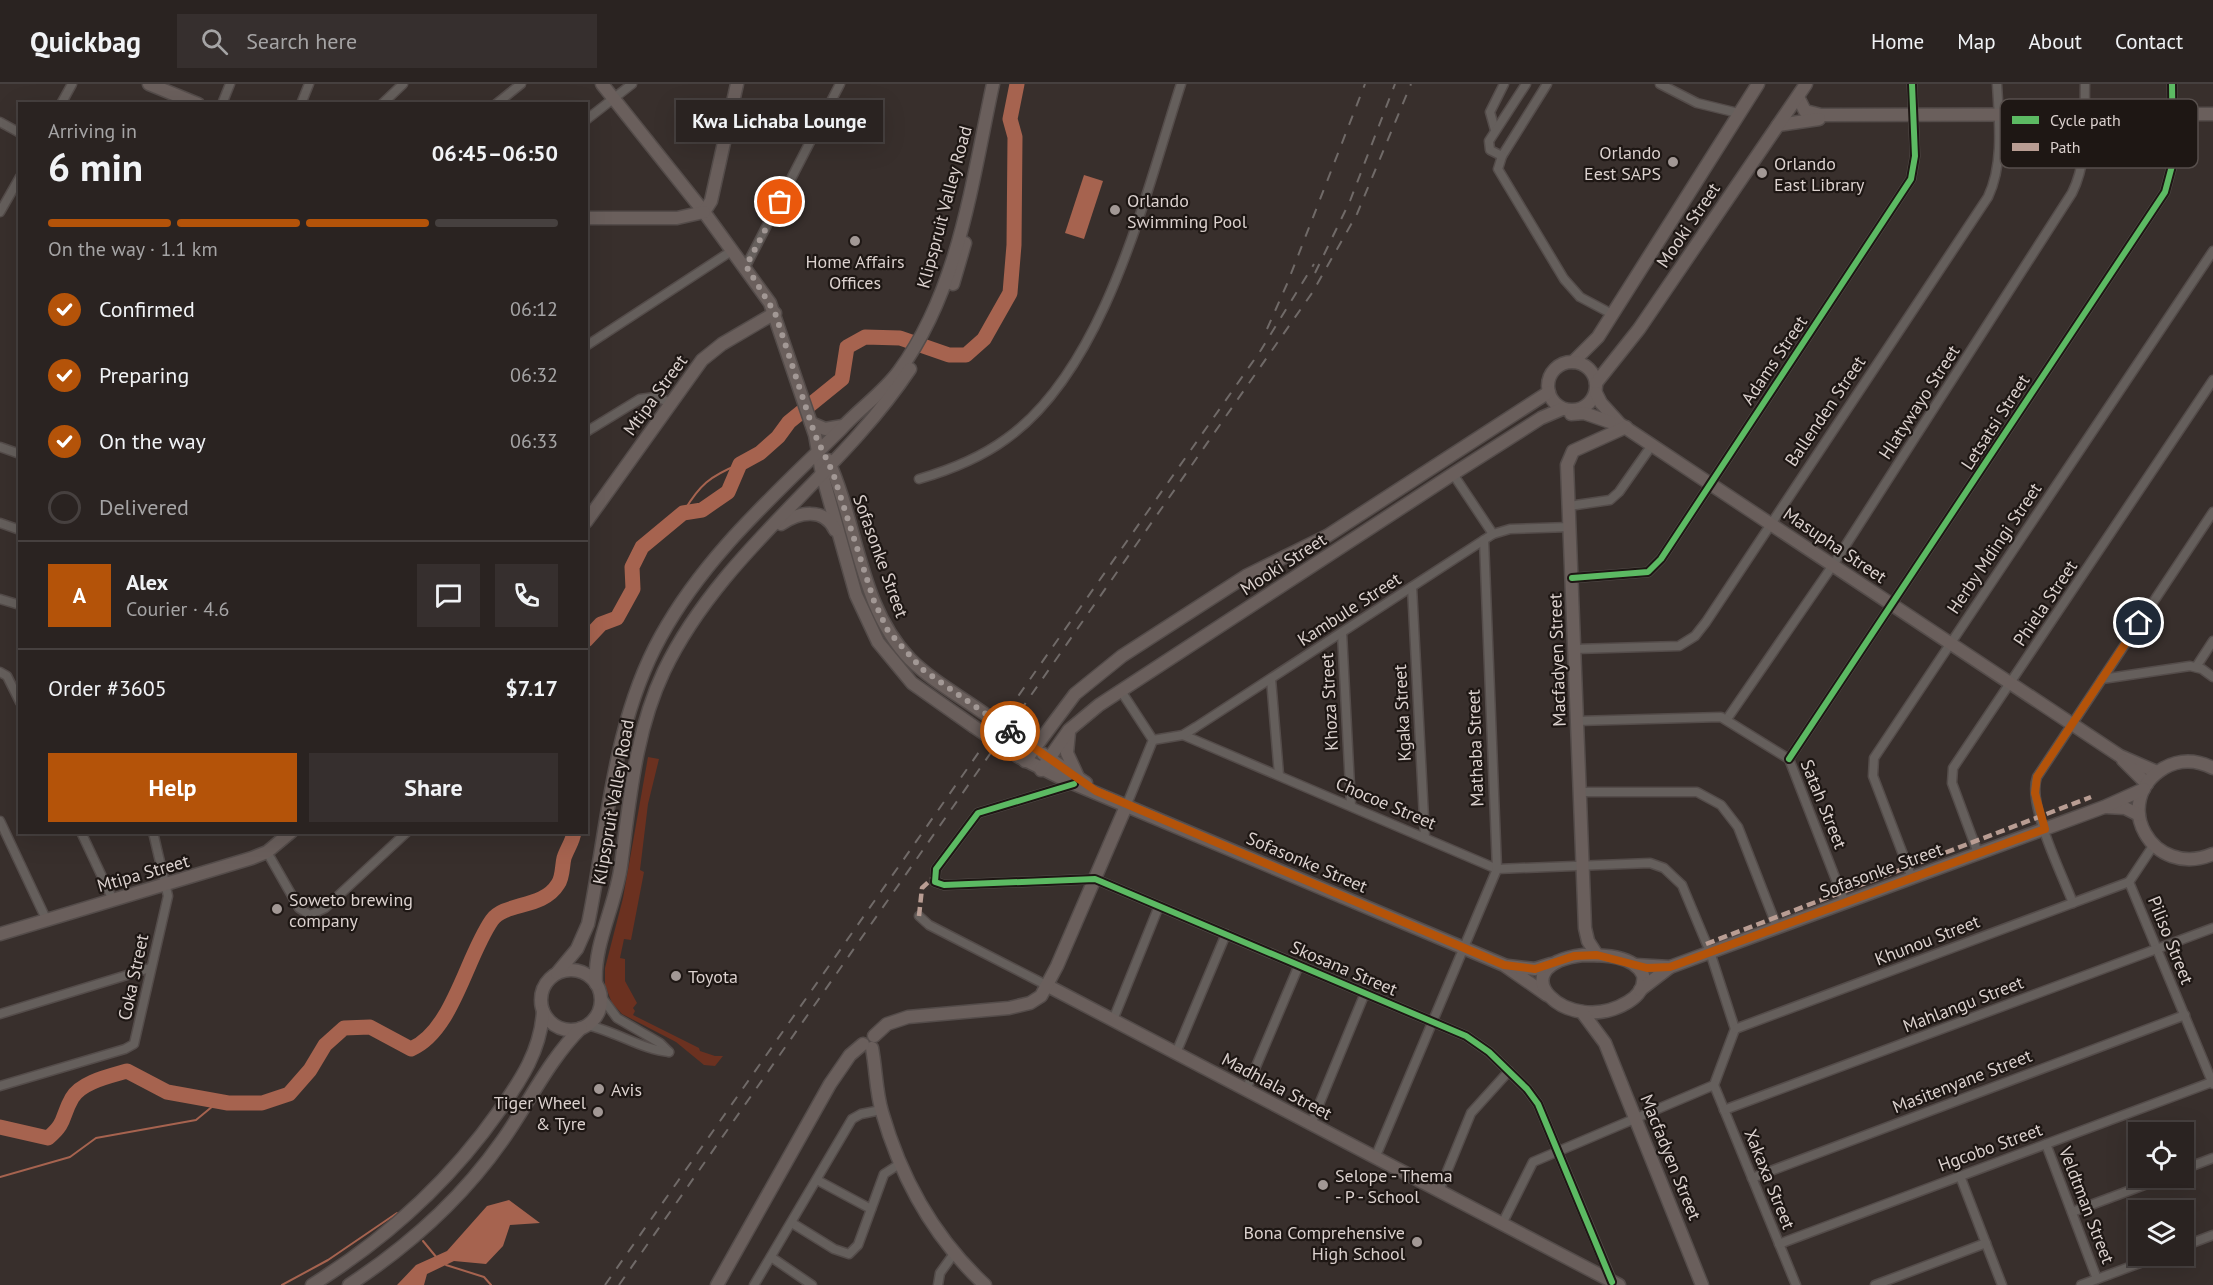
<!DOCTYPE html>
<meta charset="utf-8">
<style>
body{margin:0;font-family:"PT Sans",sans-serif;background:#362f2e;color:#f1f3f6;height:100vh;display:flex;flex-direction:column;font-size:22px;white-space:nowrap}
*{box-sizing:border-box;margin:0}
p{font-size:20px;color:#a5a4a5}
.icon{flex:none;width:33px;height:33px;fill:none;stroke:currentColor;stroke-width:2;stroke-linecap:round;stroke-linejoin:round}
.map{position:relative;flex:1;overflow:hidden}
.panel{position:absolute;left:18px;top:18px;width:570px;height:732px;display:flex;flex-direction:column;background:#2a2321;border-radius:0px;box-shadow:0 6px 24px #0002,0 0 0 2px #46403f}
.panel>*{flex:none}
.controls{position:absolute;left:2128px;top:1038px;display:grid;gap:12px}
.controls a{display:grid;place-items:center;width:66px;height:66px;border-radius:0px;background:#2a2321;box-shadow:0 6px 24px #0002,0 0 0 2px #46403f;font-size:30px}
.pin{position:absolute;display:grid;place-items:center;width:51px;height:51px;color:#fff;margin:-26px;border:3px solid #fff;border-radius:50%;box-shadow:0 2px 6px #0007}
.courier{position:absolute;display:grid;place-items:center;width:60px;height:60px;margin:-30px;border:4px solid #b45309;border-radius:50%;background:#fff;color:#222;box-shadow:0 2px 8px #0007}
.bubble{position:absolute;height:42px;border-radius:0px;background:#2a2321;box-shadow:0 6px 24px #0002,0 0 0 2px #46403f;font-size:20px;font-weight:700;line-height:42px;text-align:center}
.summary em{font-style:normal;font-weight:700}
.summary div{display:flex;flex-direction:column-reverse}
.summary{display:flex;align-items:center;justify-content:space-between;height:102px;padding:0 30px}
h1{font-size:39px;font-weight:700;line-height:45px}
.bar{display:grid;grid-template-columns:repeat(4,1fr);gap:9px 6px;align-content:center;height:72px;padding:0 30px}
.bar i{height:8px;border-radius:4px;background:#46403f}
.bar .active{background:#b45309}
.bar p{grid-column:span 4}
.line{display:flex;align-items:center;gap:15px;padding:0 30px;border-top:2px solid #46403f}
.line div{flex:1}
.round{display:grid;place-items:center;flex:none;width:63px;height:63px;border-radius:0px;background:#362f2e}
ol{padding:0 30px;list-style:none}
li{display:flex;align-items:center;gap:18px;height:66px}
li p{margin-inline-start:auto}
li .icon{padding:6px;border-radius:50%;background:#b45309;color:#fff;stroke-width:4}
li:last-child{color:#a5a4a5}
li i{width:33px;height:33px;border:3px solid #46403f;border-radius:50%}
.cta{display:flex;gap:12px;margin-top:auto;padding:12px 30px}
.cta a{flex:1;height:69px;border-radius:0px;background:#b45309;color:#fff;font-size:24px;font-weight:700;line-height:69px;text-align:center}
.cta a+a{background:#362f2e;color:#f1f3f6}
header{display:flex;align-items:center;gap:36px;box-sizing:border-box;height:84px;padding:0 30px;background:#2a2321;border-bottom:2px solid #46403f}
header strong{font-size:28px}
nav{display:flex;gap:33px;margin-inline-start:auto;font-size:21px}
.search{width:420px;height:54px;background:#362f2e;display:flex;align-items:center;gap:15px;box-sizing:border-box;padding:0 21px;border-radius:0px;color:#a5a4a5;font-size:22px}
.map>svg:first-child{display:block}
.green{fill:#6b3120}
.water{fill:#a6634f}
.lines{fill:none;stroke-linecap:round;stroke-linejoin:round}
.stream{stroke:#a6634f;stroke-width:2}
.river{stroke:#a6634f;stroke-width:15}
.street-casing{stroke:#544c4a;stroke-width:11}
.secondary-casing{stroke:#544c4a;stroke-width:15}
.street{stroke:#655f5c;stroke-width:8}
.secondary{stroke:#6a5f5c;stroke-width:12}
.rail{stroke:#706a68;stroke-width:2;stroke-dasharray:10 10;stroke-linecap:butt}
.secondary-bridge-casing{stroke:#544c4a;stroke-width:15;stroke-linecap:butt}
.secondary-bridge{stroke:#6a5f5c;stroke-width:12}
.quiet{stroke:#b99d93;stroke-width:4.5;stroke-dasharray:9 4.5;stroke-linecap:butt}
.cycleway-casing{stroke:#1e1714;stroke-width:10}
.cycleway{stroke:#5cba63;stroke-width:6}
.done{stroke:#a29895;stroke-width:6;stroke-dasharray:0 10.8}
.route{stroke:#b45309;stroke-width:8}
.poi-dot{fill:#a29895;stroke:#1e1714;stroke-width:2}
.labels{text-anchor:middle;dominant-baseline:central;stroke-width:4.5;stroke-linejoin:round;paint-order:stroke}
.poi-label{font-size:18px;fill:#dbd1ce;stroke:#1e1714;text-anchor:start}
.street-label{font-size:18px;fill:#dbd1ce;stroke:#1e1714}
.key{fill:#1e1714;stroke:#574f4c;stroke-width:1.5}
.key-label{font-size:16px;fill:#dbd1ce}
</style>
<header>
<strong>Quickbag</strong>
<div class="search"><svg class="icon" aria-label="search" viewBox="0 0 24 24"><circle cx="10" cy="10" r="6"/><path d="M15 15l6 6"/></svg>Search here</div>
<nav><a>Home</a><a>Map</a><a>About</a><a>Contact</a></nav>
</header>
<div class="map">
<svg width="2213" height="1201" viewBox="0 0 2213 1201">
<rect width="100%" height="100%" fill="#382f2c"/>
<polygon class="green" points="648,673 659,675 648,720 640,786 644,788 631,856 624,855 620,874 625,875 625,897 637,919 633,924 635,927 633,931 699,964 700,967 715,972 723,972 715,982 704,981 676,958 622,930 612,919 605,901 605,884 623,814"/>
<g class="water">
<polygon points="1084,91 1103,97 1084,155 1065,149"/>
<polygon points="509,1116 540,1139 510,1141 503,1162 486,1180 454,1177 427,1190 424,1201 397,1201 416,1181 447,1167 487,1122"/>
</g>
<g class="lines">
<g class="stream">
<path d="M683,429C699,401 710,392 740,380"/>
<polyline points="0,1093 70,1073 96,1054 196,1036 219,1017"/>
<polyline points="423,1157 437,1174"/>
<polyline points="446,1181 484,1193 491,1201"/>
<polyline points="282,1201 328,1176 397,1129"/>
</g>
<g class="river">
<polyline points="586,556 601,540 617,534 633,505 632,483 642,463 683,429 702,426 728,408 740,380 760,369 778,353 789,338 842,295 847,263 865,253 900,254 949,271 966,271 984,255 1010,209 1014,161 1015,53 1010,35 1017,0"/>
<path d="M0,1043L48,1054C67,1038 61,1033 72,1014C81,998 110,992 127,987L167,1008L228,1019H262L289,1010L310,986L325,961L344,944L370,943L411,965C453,947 466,873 492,836C505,818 543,825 558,800C563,793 562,782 564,774C567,765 573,757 574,748"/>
</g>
<defs>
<g id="street">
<polyline points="1547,0 1502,72 1498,85 1564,195 1580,213 1612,230"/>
<polyline points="1660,0 1697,19 1738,29"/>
<polyline points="61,20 72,0"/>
<polyline points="222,20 230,0"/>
<polyline points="301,20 309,0"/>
<polyline points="382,20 403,0"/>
<polyline points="496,20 521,0"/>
<polyline points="586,36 632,0"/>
<polyline points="0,38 20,49"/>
<polyline points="1495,46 1490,28 1504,0"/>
<polyline points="1502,72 1490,66 1489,57 1526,0"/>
<polyline points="0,128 20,93"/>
<polyline points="746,182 840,0"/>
<polyline points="586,262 733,166"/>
<polyline points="586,348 640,315 655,313 672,319"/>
<polyline points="0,363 20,370"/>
<polyline points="1453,390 1493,450"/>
<path d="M919,395C950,386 980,374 1006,355C1105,285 1145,111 1181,0"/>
<polyline points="1569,422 1610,416 1619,408 1652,361"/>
<polyline points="0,439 20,446"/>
<polyline points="1572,494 1648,488 1661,475 1911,95 1915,72 1912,0"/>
<polyline points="1412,503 1425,754"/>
<polyline points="0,515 20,521"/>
<polyline points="1342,549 1351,722"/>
<path d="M1575,565L1679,562L1695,552L1706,538L1988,113C2004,80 1999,36 1997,0"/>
<polyline points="2196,583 2213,557"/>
<polyline points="0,588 7,592 20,618"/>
<polyline points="1271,595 1279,691"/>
<polyline points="2102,595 2190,582 2202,585 2213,593"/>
<polyline points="1121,607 1153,656 1127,720"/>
<path d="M1727,635L1833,481L2072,109C2089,75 2084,37 2085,0"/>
<polyline points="1577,637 1721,633 1789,675 1845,819"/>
<polyline points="1183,651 1497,785 1650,779 1664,784 1682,801 1710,868 1735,945 1714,1001 1533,1078 1502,1140"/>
<polyline points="1153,656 1183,651 1196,643 1493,450 1510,445 1570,443"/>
<polyline points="1789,675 2165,108 2173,78 2172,0"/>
<polyline points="1074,700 978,729 936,785 935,798 944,801 1095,795 1466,952 1489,968 1527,1005 1538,1020 1612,1197"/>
<polyline points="1580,708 1697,708 1721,721 1738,743 1777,843"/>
<polyline points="0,737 47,837"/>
<polyline points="81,748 113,816"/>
<polyline points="267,768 299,824 310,831 325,824 407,748"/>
<polyline points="1978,769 1952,699 1953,684 2213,296"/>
<polyline points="1912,794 1873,692 1874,674 2213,167"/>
<polyline points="2129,798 2213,1000"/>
<polyline points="2129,798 2153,762"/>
<path d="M2073,819C2062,790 2027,721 2037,693L2213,428"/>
<polyline points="919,832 929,841 1048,902"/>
<polyline points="600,911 617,934 660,959 669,968"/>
<polyline points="0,930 150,884"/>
<polyline points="1113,936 1159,822"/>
<path d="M587,941C615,947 643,966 669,968"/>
<polyline points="1735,945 2129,798"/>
<polyline points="1176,969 1226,850"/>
<polyline points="1714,1001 1796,1201"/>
<polyline points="0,1002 125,965 134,960 168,812 153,748"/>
<polyline points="1246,1006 1299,881"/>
<polyline points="1724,1026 2213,844"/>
<polyline points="1311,1040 1365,909"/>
<polyline points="2046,1060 2097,1195"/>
<polyline points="1375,1074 1497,785 1484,456"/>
<polyline points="2184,1085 2213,1074"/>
<polyline points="1960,1092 2002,1201"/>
<polyline points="1752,1094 2185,931"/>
<polyline points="817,1096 871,1125"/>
<polyline points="1439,1107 1471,1029 1509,987"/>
<polyline points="2072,1128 2163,1094"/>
<polyline points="792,1139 834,1165 849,1170 858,1161 884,1090 901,1079"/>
<polyline points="1779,1160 2212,998"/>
<polyline points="2184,1162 2213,1151"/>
<polyline points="771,1173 812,1201"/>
<polyline points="754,1201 852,1035 861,1030 881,1026"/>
<polyline points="938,1201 940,1189 953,1171"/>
<polyline points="1875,1201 1986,1159"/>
<polyline points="2081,1201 2159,1172"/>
</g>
<g id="secondary">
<polyline points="149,0 198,20"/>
<polyline points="602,0 704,128 770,219 815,351 822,390 856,511 878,558 912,599 973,642"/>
<polyline points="1798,13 1805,27 1821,31 2213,30"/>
<polyline points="1778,41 1819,35"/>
<polyline points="704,128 711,117 737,0"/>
<polyline points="586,134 677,134 704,128"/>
<polyline points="953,200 965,159"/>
<polyline points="1573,278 1598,253 1758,0"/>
<circle cx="1572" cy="302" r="24"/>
<polyline points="1596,299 1639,245 1806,0"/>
<polyline points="1596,309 1601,319 1620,340 2120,672 2157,688"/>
<polyline points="1571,330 1584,329 1610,338"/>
<polyline points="811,339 825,345 843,342"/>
<path d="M828,376C858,441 859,522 910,575C932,597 960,612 985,630"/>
<polyline points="586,438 702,276 722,260 775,229"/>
<path d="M781,440C799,428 824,423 835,446"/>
<polyline points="1069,648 1067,669 1078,693"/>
<polyline points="1043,670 1086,699"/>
<polyline points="1019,673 1065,696 1504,881 1547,911"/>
<polyline points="2123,676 2147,700"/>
<polyline points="1025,677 1075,610 1122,572 1246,492 1327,452 1549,308"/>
<path d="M2213,684C2197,676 2180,675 2164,684C2109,717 2152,796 2213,770"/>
<polyline points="1041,686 1069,646 1099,621 1453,390 1541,334 1562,325"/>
<polyline points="2106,723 2125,724 2139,731"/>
<polyline points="0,850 252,774 267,768 291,748"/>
<path d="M1583,871C1604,871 1633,871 1643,891C1645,903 1638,912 1628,918C1567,955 1496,882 1583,871Z"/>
<polyline points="1597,871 1588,857 1585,844 1567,381 1573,367 1626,343"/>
<polyline points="1636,881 1670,883 2104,723 2144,705"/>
<polyline points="1508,882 1535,885 1551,880"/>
<circle cx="571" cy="916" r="30"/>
<path d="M557,889L577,865L588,840C608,743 612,640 661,552C706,470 776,410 841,345C859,325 883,309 899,287C959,205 972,97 993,0"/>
<path d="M596,900C593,860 616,821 621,781C630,715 635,648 664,587C721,468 838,393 910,285"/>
<polyline points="1048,902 1619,1201"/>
<polyline points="1640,906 1670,883"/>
<polyline points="1582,928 1605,959 1702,1201"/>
<polyline points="874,952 887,940 908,933 1009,924 1030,919 1041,912 1057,882 1127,720"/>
<path d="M872,964C876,985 876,1008 882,1028C901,1094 934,1154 985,1201"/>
<path d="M312,1201C386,1155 449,1098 499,1027C521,996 541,966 543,927"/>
<path d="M349,1201C407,1163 462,1114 502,1057C529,1019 548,977 581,944"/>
<polyline points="717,1201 830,1000 850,971 863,960"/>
</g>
</defs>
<use href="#street" class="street-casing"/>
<use href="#secondary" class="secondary-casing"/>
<use href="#street" class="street"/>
<use href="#secondary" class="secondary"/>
<g class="rail">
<polyline points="1315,189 1350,117 1395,0"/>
<polyline points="1267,245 1287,200 1365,0"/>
<polyline points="605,1201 1261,266 1314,180"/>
<polyline points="619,1201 1312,209 1357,130 1411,0"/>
</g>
<defs>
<g id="secondary-bridge">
<polyline points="985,630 1029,659"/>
<polyline points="1003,634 1035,649"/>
<polyline points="973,642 1019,673"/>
</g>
</defs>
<use href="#secondary-bridge" class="secondary-bridge-casing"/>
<use href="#secondary-bridge" class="secondary-bridge"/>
<g class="quiet">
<polyline points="919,832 922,804 934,793"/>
<polyline points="1706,860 2091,713"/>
</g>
<defs>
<g id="cycleway">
<polyline points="1572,494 1648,488 1661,475 1911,95 1915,72 1912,0"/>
<polyline points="1789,675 2165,108 2173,78 2172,0"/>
<polyline points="1074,700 978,729 936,785 935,798 944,801 1095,795 1466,952 1489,968 1527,1005 1538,1020 1612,1198"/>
</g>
</defs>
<use href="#cycleway" class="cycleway-casing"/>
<use href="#cycleway" class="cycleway"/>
</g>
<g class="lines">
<polyline class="done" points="780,118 746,182 775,229 815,351 833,389 874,517 888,547 922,585 1010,647"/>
<polyline class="route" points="1010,647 1096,707 1504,881 1535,885 1574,872 1597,871 1647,884 1670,883 2045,745 2035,709 2037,693 2139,539"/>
</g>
<g class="poi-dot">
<circle cx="1673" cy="78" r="6"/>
<circle cx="1762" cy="89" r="6"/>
<circle cx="1115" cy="126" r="6"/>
<circle cx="855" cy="157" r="6"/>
<circle cx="277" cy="825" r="6"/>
<circle cx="676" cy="892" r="6"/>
<circle cx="599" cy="1005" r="6"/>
<circle cx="598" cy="1028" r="6"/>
<circle cx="1323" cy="1101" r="6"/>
<circle cx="1417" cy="1158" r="6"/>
</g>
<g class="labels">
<g class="poi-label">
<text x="1661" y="68" text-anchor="end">Orlando<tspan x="1661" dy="21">Eest SAPS</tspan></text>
<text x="1774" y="79">Orlando<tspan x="1774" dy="21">East Library</tspan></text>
<text x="1127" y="116">Orlando<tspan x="1127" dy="21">Swimming Pool</tspan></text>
<text x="855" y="177" text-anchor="middle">Home Affairs<tspan x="855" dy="21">Offices</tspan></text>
<text x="289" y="815">Soweto brewing<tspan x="289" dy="21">company</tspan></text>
<text x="688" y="892">Toyota</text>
<text x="611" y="1005">Avis</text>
<text x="586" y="1018" text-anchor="end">Tiger Wheel<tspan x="586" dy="21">&amp; Tyre</tspan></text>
<text x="1335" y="1091">Selope - Thema<tspan x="1335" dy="21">- P - School</tspan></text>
<text x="1405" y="1148" text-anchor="end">Bona Comprehensive<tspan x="1405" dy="21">High School</tspan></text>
</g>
<g class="street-label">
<text transform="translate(944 123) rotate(-75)">Klipspruit Valley Road</text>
<text transform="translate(1688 141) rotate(-56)">Mooki Street</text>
<text transform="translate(1774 276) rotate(-56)">Adams Street</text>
<text transform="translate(655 311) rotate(-54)">Mtipa Street</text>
<text transform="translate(1919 318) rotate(-57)">Hlatywayo Street</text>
<text transform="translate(1825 327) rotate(-56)">Ballenden Street</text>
<text transform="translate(1995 338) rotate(-57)">Letsatsi Street</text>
<text transform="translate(1835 461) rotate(34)">Masupha Street</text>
<text transform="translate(1994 464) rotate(-56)">Herby Mdingi Street</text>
<text transform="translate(881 472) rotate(70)">Sofasonke Street</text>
<text transform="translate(1283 480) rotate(-33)">Mooki Street</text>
<text transform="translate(2045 519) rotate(-56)">Phiela Street</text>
<text transform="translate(1349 525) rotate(-33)">Kambule Street</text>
<text transform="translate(1557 576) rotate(-92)">Macfadyen Street</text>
<text transform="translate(1329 618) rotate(-93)">Khoza Street</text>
<text transform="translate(1402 629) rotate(-93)">Kgaka Street</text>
<text transform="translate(1475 664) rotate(-92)">Mathaba Street</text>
<text transform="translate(613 718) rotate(-80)">Klipspruit Valley Road</text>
<text transform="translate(1386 719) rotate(23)">Chocoe Street</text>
<text transform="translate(1824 720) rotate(68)">Satah Street</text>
<text transform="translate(1307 778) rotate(23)">Sofasonke Street</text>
<text transform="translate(1881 786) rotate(-20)">Sofasonke Street</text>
<text transform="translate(143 789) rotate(-16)">Mtipa Street</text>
<text transform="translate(1927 856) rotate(-21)">Khunou Street</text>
<text transform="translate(2171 856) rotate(68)">Piliso Street</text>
<text transform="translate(1344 884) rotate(23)">Skosana Street</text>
<text transform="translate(133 893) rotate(-78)">Coka Street</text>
<text transform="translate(1963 920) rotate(-21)">Mahlangu Street</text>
<text transform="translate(1962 997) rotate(-21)">Masitenyane Street</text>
<text transform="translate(1277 1002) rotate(28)">Madhlala Street</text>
<text transform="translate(1990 1063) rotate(-20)">Hgcobo Street</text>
<text transform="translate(1671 1073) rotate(68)">Macfadyen Street</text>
<text transform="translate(1770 1095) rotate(68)">Xakaxa Street</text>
<text transform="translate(2087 1121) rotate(69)">Veldtman Street</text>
</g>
</g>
<rect x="2000" y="15" width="198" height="69" rx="9" class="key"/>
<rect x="2012" y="32" width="27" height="8" fill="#5cba63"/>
<rect x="2012" y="59" width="27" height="8" fill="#b99d93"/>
<g class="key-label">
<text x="2050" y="42">Cycle path</text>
<text x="2050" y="69">Path</text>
</g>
</svg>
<div class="controls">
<a><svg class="icon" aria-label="locate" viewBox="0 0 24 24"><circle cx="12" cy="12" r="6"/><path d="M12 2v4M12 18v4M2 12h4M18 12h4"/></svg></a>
<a><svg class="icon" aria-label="layers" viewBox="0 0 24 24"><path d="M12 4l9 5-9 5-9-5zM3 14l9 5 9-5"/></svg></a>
</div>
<div class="pin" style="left:780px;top:118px;background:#ea580c"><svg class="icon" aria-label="bag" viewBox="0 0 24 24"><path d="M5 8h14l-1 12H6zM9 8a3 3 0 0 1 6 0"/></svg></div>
<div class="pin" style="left:2139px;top:539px;background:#1f2937"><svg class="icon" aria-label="home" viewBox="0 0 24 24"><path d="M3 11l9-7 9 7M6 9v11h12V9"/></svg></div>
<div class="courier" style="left:1010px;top:647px"><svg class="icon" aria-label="bike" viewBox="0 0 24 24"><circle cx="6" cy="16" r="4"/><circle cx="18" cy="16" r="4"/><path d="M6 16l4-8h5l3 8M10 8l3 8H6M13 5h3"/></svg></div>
<div class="bubble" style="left:676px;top:16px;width:207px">Kwa Lichaba Lounge</div>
<section class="panel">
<div class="summary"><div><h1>6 min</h1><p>Arriving in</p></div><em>06:45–06:50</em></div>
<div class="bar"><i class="active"></i><i class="active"></i><i class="active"></i><i></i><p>On the way · 1.1 km</p></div>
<ol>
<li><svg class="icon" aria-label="check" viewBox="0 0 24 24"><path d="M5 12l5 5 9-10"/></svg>Confirmed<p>06:12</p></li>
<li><svg class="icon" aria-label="check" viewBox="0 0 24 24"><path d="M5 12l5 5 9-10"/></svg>Preparing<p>06:32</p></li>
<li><svg class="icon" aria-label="check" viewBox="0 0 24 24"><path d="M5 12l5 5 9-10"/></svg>On the way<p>06:33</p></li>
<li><i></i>Delivered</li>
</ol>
<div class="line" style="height:108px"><b class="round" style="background:#b45309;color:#fff">A</b><div><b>Alex</b><p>Courier · 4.6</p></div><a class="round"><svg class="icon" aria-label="chat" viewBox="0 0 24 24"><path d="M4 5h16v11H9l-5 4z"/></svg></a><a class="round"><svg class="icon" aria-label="phone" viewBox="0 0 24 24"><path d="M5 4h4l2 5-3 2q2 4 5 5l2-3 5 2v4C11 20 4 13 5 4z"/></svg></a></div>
<div class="line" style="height:78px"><div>Order #3605</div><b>$7.17</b></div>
<div class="cta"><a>Help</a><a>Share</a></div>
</section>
</div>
